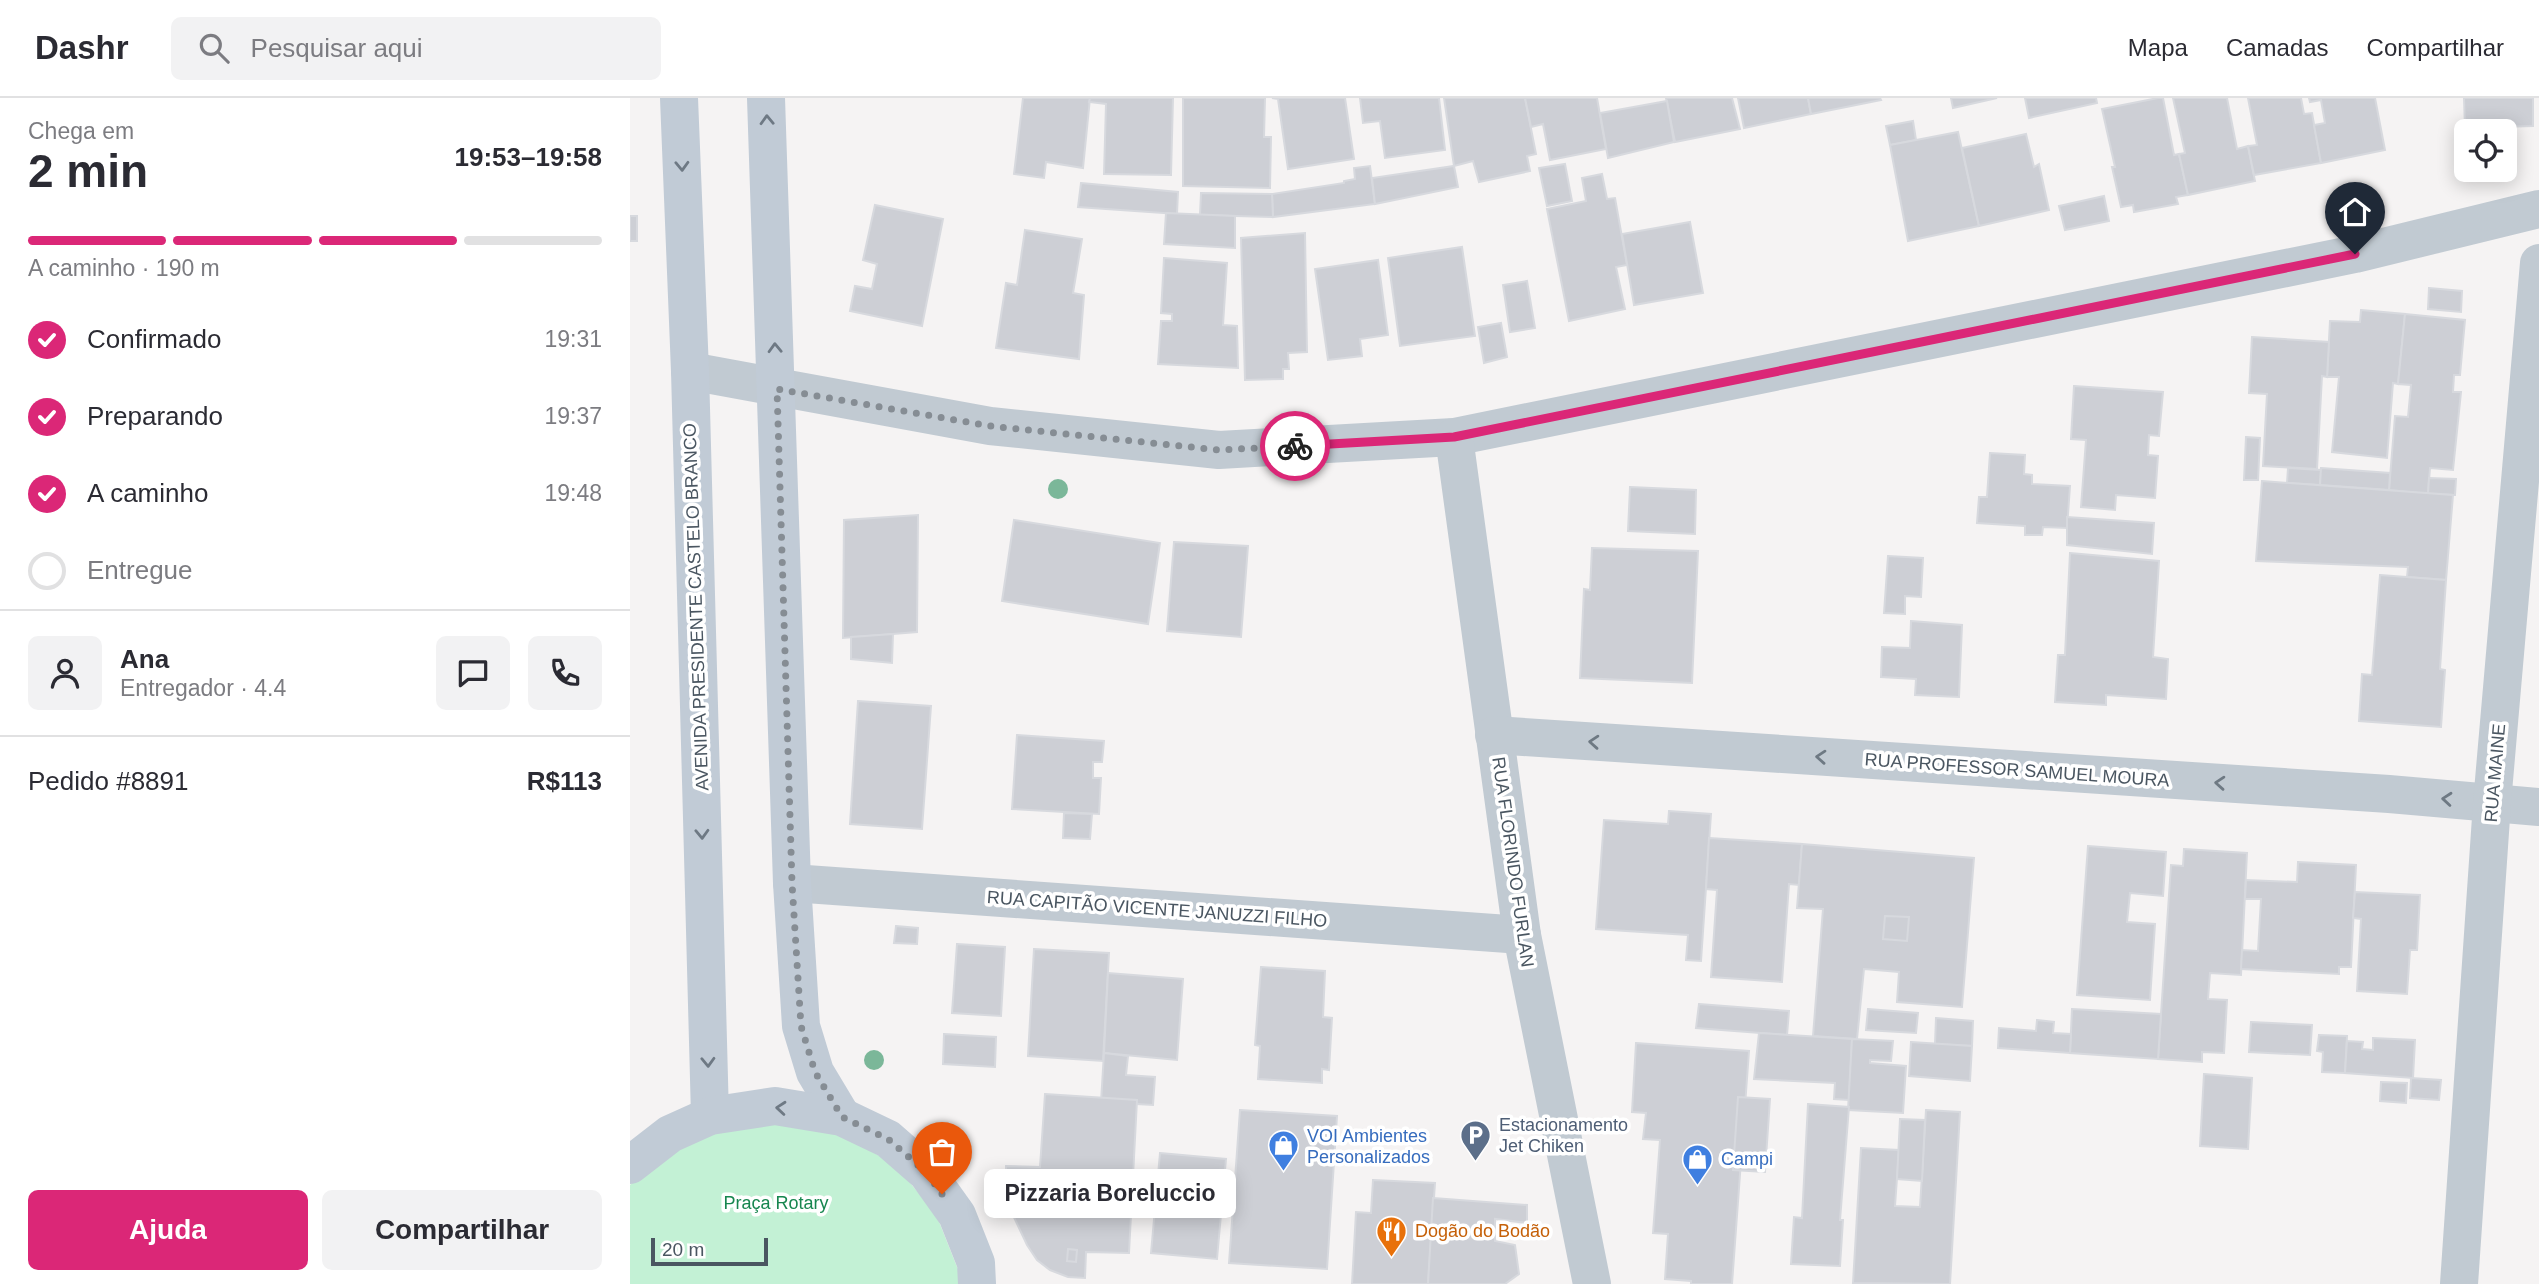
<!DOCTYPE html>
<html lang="pt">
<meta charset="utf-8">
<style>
body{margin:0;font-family:Helvetica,sans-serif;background:#f2f2f3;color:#2b2b33;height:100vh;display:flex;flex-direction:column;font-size:26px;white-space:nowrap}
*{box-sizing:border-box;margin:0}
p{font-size:23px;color:#7c7c81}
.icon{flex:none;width:38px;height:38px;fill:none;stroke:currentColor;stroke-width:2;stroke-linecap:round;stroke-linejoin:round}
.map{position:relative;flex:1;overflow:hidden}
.panel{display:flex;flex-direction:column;background:#fff;width:630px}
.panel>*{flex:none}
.tools{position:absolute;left:1824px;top:21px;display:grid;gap:14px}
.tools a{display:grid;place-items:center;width:63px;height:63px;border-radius:10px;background:#fff;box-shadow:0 4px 18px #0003;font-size:35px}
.scale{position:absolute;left:21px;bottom:18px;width:117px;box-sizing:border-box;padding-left:7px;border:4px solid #4a5661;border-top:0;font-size:19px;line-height:24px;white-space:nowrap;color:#4a5661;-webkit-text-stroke:5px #fff;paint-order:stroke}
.pin{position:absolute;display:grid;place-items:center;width:60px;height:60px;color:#fff;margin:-72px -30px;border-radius:50% 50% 50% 0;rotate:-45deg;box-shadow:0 0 7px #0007}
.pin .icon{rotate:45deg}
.courier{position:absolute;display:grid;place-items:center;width:70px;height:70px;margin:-35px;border:5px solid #db2777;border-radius:50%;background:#fff;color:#222;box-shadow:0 2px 9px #0007}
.bubble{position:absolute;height:49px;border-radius:10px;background:#fff;box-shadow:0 4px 18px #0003;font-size:23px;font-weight:800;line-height:49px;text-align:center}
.headline em{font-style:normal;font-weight:800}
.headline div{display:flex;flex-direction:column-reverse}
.headline{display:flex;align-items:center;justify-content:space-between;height:119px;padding:0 28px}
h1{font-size:46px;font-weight:800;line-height:52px}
.bar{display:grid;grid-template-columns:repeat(4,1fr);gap:10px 7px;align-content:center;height:84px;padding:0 28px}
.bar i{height:9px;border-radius:5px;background:#e1e1e2}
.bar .selected{background:#db2777}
.bar p{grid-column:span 4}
.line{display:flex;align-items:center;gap:18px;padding:0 28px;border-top:2px solid #e1e1e2}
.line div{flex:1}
.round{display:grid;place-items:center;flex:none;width:74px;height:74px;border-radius:10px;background:#f2f2f3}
ol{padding:0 28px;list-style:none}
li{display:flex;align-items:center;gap:21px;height:77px}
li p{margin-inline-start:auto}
li .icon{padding:7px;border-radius:50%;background:#db2777;color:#fff;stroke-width:4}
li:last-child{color:#7c7c81}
li i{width:38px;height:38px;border:4px solid #e1e1e2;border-radius:50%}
.action{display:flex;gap:14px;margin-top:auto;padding:14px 28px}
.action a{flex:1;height:80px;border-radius:10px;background:#db2777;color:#fff;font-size:28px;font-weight:800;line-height:80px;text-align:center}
.action a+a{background:#f2f2f3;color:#2b2b33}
header{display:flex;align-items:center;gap:42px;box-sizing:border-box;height:98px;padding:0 35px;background:#fff;border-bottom:2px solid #e1e1e2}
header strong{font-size:33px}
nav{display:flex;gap:38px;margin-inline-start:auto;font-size:24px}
.search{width:490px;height:63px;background:#f2f2f3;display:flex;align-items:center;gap:18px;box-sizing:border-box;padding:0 24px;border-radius:10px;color:#7c7c81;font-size:26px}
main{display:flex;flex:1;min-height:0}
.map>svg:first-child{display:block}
.green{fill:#c3f1d5}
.building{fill:#cdcfd5;stroke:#d7d9de;stroke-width:2}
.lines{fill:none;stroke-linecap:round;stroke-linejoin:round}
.street{stroke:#c1cad2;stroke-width:38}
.secondary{stroke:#c1cbd6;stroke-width:38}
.tree{fill:#7bb799}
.oneway{stroke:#6e7984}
.oneway2{stroke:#6e7983}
.done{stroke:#868d94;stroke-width:7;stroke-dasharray:0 12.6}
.route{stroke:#db2777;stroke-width:9}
.labels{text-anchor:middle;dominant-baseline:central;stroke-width:7;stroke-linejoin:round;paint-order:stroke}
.street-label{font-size:18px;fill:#4a5661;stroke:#fff}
.service-label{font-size:18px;fill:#4e5e75;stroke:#fff;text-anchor:start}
.shop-label{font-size:18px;fill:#366cbe;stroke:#fff;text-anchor:start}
.park-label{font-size:18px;fill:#17864f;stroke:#fff}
.food-label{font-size:18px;fill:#c56008;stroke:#fff;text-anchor:start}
</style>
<header>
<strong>Dashr</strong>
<div class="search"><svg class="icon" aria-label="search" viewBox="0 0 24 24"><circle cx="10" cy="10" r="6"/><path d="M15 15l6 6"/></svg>Pesquisar aqui</div>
<nav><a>Mapa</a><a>Camadas</a><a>Compartilhar</a></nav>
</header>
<main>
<section class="panel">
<div class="headline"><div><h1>2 min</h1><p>Chega em</p></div><em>19:53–19:58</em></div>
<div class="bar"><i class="selected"></i><i class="selected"></i><i class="selected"></i><i></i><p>A caminho · 190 m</p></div>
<ol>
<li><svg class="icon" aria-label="check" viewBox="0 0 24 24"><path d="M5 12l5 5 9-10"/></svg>Confirmado<p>19:31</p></li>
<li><svg class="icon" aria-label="check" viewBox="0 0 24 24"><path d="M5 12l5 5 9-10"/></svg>Preparando<p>19:37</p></li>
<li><svg class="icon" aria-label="check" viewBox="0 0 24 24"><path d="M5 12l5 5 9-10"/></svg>A caminho<p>19:48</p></li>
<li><i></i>Entregue</li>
</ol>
<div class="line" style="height:126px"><a class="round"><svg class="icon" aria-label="person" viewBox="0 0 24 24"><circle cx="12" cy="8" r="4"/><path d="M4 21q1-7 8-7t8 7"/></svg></a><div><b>Ana</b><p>Entregador · 4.4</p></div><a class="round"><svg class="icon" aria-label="chat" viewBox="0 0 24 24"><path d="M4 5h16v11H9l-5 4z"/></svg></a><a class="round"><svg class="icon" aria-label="phone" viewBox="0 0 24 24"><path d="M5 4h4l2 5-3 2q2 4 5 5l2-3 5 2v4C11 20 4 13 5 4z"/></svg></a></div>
<div class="line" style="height:91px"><div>Pedido #8891</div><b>R$113</b></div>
<div class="action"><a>Ajuda</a><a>Compartilhar</a></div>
</section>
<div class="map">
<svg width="1909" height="1186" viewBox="0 0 1909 1186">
<rect width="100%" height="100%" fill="#f5f3f3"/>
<polygon class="green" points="153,1022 213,1036 266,1068 306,1116 329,1174 329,1186 0,1186 0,1087 34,1055 91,1029"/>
<g class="building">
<polygon points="393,0 460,0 453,70 416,64 414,80 384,76"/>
<polygon points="460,0 543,0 541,77 474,76 476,6 459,4"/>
<polygon points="553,0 635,0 634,39 641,39 640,90 553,88"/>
<polygon points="642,0 715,0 724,61 658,71 648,1"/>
<polygon points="730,0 809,0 815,52 755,60 750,23 733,25"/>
<polygon points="814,0 895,0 906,56 897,58 900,73 849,84 843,63 824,68"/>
<polygon points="895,0 967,0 976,51 920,62 913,26 901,29"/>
<polygon points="1036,0 1102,0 1110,31 1045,44"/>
<polygon points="1108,0 1178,0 1181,16 1114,30"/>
<polygon points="1178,0 1250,0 1251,2 1181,16"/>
<polygon points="1321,0 1367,0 1323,10"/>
<polygon points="1395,0 1466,0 1467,5 1399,20"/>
<polygon points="1528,0 1533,0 1544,57 1549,56 1558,97 1546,99 1548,106 1504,114 1503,107 1491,109 1482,69 1485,69 1472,11"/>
<polygon points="1543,0 1597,0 1607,51 1618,48 1625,83 1558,97 1549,56 1555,55"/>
<polygon points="1618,0 1671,0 1674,16 1682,15 1691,65 1624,77 1618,48 1627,47"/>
<polygon points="1679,0 1745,0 1755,52 1691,65 1684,27 1695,25 1691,2 1680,4"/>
<polygon points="1834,0 1903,0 1903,28 1835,30"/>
<polygon points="1037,3 1044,44 978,60 970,15"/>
<polygon points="1283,23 1286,42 1260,47 1256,28"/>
<polygon points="1328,34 1349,128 1278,143 1260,47"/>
<polygon points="1396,36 1404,69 1409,66 1419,112 1349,128 1332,50"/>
<polygon points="935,66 942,103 917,108 909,70"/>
<polygon points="740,68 745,106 643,119 642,96 714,85 714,83 725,81 724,70"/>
<polygon points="824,68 828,89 745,106 742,80"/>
<polygon points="972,76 977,101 985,100 997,167 986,169 995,211 939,223 917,111 956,103 952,80"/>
<polygon points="451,85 548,94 547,116 448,109"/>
<polygon points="571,95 642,96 643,119 570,117"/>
<polygon points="1474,98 1479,123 1435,132 1429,108"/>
<polygon points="245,107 313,121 292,228 220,213 225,188 242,191 247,166 233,162"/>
<polygon points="536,115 605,118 605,150 534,146"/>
<rect x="0" y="118" width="7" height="25"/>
<polygon points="1060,124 1073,195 1004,207 992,136"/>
<polygon points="395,132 452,141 443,195 454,197 449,261 366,250 376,185 387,187"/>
<polygon points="675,135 677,254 658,255 659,271 653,271 653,281 615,282 611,140"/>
<polygon points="832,149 845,238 770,248 758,160"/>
<polygon points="534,160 597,165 593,227 607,228 608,270 528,266 531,223 542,223 542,216 531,215"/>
<polygon points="748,162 758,237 730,241 732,258 698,262 685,171"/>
<polygon points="897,183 905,230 880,234 873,187"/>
<polygon points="1799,190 1832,193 1831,214 1798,211"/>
<polygon points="1731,212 1775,216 1768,286 1763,285 1757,360 1702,354 1709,279 1697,279 1700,223 1730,224"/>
<polygon points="1775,216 1835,222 1830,277 1824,277 1823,294 1831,294 1823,372 1800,370 1798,396 1759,392 1765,318 1778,319 1781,287 1768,286"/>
<polygon points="871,225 877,259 854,265 848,229"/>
<polygon points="1622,239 1699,244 1697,279 1692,278 1687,371 1633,368 1637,296 1619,295"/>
<polygon points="1444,288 1533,294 1529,338 1519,337 1518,357 1528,358 1525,400 1486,397 1485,412 1451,409 1456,342 1441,341"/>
<polygon points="1616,339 1630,340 1628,382 1614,382"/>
<polygon points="1360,355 1395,357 1394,376 1402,377 1402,386 1440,388 1437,430 1413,429 1412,437 1395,437 1395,428 1347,425 1349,399 1357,399"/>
<polygon points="1658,370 1691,372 1690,387 1657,385"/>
<polygon points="1691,370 1760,375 1759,392 1690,387"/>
<polygon points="1799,380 1826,381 1825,397 1798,396"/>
<polygon points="1632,383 1823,397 1816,482 1777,479 1778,469 1626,463"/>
<polygon points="1000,389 1066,392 1065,436 998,433"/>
<polygon points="288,417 287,534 213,540 214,422"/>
<polygon points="1437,419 1524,425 1522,456 1437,447"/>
<polygon points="384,422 530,445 518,526 372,503"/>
<polygon points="544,444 618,448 611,539 537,533"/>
<polygon points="962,450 1068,453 1062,585 950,580 954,491 960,492"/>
<polygon points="1440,455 1529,463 1523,559 1538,561 1536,601 1476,597 1476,607 1425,604 1428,557 1435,557"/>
<polygon points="1258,458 1293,460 1291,499 1275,498 1275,516 1254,515"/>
<polygon points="1750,477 1816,482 1810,571 1815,572 1811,629 1729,623 1732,576 1742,577"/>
<polygon points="1281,523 1332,527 1329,599 1285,597 1286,581 1251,579 1252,549 1280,550"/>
<polygon points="263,536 262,565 221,561 221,539"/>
<polygon points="228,603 301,608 292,731 220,726"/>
<polygon points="387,637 474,643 472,664 463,664 463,680 471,680 469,716 382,711"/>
<polygon points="1039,713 1081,716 1071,863 1056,862 1058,837 966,831 974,722 1038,726"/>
<polygon points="434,715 462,716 460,741 433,740"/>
<polygon points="1079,740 1172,746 1169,787 1159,786 1152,884 1081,879 1087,792 1076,791"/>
<polygon points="1172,746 1344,760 1332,909 1267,904 1269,874 1234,871 1227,941 1183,938 1193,811 1167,810"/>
<polygon points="1458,748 1536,754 1533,798 1500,795 1497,824 1525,826 1520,902 1447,897"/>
<polygon points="1554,751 1617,755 1611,877 1580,875 1578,901 1597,902 1594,955 1572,954 1572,964 1528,961 1541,767 1553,768"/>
<polygon points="1668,764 1726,767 1721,869 1709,869 1709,876 1611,871 1612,852 1628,853 1631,801 1615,801 1616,782 1667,784"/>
<polygon points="1725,794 1790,797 1787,852 1780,852 1777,896 1727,893 1731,821 1723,820"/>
<polygon points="1255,818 1279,819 1277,843 1253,841"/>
<polygon points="266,828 288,830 287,846 264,845"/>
<polygon points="327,846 375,849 371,918 322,915"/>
<polygon points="404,851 479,855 473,963 398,958"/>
<polygon points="631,869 695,873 693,919 702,920 699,972 692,971 692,985 628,981 630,948 625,947"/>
<polygon points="478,875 553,881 547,962 474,955"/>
<polygon points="1069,906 1159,913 1157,937 1066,930"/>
<polygon points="1238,911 1288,915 1286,935 1236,932"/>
<polygon points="1442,911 1531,916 1528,961 1440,955"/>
<polygon points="1306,920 1343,923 1342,948 1305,946"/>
<polygon points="1407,922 1424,924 1423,935 1441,936 1440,955 1368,950 1369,930 1406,933"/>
<polygon points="1621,924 1682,927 1680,957 1619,954"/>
<polygon points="1129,935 1222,941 1219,1002 1204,1001 1205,985 1124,981"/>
<polygon points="314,936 366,939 365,969 313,966"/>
<polygon points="1689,937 1717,938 1715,975 1692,974 1693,954 1687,953"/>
<polygon points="1743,940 1785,942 1783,980 1715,975 1717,943 1733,944 1732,951 1743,952"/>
<polygon points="1222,941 1263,943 1261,963 1240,962 1240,965 1276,968 1273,1015 1218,1012"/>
<polygon points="1281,944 1342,948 1340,983 1279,978"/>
<polygon points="1006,945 1119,953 1102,1186 1061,1186 1061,1183 1035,1181 1038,1136 1023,1135 1030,1042 1013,1041 1016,1015 1002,1014"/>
<polygon points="474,955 498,958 496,977 525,979 523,1007 471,1004"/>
<polygon points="1574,976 1622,980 1618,1051 1570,1048"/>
<polygon points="1781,980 1811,982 1809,1002 1780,1000"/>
<polygon points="1751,984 1777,985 1776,1005 1750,1003"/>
<polygon points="415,996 507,1002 499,1155 456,1154 455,1180 438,1179 420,1172 407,1162 397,1147 366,1081 376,1081 376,1068 410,1069"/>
<polygon points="1108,999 1140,1001 1135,1074 1103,1072"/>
<polygon points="1178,1006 1219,1009 1210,1122 1213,1122 1210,1168 1161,1166 1164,1119 1172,1120"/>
<polygon points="610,1012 707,1018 697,1171 599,1165"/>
<polygon points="1296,1012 1330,1014 1320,1186 1223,1185 1231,1050 1269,1052 1265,1108 1290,1109"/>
<polygon points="1270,1021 1295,1022 1292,1083 1267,1081"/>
<polygon points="530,1055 596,1061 587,1161 521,1155"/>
<polygon points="743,1082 805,1085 798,1186 722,1186 726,1114 741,1115"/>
<polygon points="803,1100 897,1107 897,1125 865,1121 865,1143 885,1147 889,1176 875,1186 798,1186"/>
<polygon points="438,1151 447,1152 446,1164 437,1163"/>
</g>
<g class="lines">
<g class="street">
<polyline points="60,273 360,328 589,352 824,339 1725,156 1909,111"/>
<polyline points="824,339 892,837 962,1186"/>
<polyline points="864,637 1759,696 1909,709"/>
<polyline points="162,785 892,837"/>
<polyline points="1829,1186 1862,705 1909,165"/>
</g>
<g class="secondary">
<polyline points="49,0 60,273 80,1018"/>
<polyline points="136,0 162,785 171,928 185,974 212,1019"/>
<polyline points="0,1067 40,1036 80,1018 145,1008 212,1019 258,1041 297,1075 327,1117 346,1165 347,1186"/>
</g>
</g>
<g class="tree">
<circle cx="428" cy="391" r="10"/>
<circle cx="244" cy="962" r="10"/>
</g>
<defs><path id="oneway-chevron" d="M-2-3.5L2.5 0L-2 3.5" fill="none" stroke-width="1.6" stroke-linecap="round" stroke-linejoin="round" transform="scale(1.75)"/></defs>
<g class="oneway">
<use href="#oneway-chevron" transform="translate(137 22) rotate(-92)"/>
<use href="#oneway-chevron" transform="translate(52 68) rotate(88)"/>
<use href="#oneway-chevron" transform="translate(145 250) rotate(-92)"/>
<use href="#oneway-chevron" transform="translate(72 736) rotate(88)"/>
<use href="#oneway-chevron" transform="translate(78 964) rotate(88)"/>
<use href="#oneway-chevron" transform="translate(151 1010) rotate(-175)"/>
</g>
<g class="oneway2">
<use href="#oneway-chevron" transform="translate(964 644) rotate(-176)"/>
<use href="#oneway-chevron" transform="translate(1191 659) rotate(-176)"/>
<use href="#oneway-chevron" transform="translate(1590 685) rotate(-176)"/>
<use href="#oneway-chevron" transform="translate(1817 701) rotate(-175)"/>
</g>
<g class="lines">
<polyline class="done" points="312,1096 297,1075 258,1041 212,1019 185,974 171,928 162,785 147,291 360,328 589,352 665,348"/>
<polyline class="route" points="665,348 824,339 1725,156"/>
</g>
<defs>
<symbol id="parking-pin" viewBox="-11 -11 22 30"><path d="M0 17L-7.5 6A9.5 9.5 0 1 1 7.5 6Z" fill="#5c6f8a" stroke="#fff"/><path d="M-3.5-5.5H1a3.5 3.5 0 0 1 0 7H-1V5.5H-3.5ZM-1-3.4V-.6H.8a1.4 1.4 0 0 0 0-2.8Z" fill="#fff"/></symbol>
<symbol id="shop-pin" viewBox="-11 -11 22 30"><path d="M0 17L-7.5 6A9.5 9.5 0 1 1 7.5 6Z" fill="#3f7fe0" stroke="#fff"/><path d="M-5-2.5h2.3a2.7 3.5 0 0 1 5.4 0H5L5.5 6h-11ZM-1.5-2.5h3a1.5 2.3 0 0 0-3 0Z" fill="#fff"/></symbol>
<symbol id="restaurant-pin" viewBox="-11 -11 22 30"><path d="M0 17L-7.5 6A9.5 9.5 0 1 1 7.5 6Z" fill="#e8710a" stroke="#fff"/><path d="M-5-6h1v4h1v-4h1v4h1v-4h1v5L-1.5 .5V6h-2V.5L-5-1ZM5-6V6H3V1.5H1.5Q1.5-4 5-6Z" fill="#fff"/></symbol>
</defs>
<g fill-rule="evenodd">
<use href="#parking-pin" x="828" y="1020" width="35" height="47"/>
<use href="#shop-pin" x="636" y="1030" width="35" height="47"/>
<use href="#shop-pin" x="1050" y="1044" width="35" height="47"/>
<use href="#restaurant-pin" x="744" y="1116" width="35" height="47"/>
</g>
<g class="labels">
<g class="street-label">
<text transform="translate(66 509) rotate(-92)">AVENIDA PRESIDENTE CASTELO BRANCO</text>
<text transform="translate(1387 672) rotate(4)">RUA PROFESSOR SAMUEL MOURA</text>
<text transform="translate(1865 675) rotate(-85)">RUA MAINE</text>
<text transform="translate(883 764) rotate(82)">RUA FLORINDO FURLAN</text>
<text transform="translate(527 811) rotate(4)">RUA CAPITÃO VICENTE JANUZZI FILHO</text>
</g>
<g class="service-label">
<text x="869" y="1027">Estacionamento<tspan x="869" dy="21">Jet Chiken</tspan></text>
</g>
<g class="shop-label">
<text x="677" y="1038">VOI Ambientes<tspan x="677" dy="21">Personalizados</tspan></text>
<text x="1091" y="1061">Campi</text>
</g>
<g class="park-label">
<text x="146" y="1105">Praça Rotary</text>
</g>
<g class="food-label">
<text x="785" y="1133">Dogão do Bodão</text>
</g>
</g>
</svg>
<div class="tools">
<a><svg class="icon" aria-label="locate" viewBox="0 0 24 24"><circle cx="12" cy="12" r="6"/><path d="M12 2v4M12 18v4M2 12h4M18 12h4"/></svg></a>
</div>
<div class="scale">20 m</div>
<div class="pin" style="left:312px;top:1096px;background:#ea580c"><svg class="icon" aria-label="bag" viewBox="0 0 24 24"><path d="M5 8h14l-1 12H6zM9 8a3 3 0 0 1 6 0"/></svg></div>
<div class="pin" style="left:1725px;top:156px;background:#1f2937"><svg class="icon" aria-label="home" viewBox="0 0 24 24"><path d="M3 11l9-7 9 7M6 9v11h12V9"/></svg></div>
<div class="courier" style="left:665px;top:348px"><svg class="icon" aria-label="bike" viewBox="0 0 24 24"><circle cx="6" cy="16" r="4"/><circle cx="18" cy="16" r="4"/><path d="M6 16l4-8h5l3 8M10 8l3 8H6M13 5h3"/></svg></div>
<div class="bubble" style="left:354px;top:1071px;width:252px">Pizzaria Boreluccio</div>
</div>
</main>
